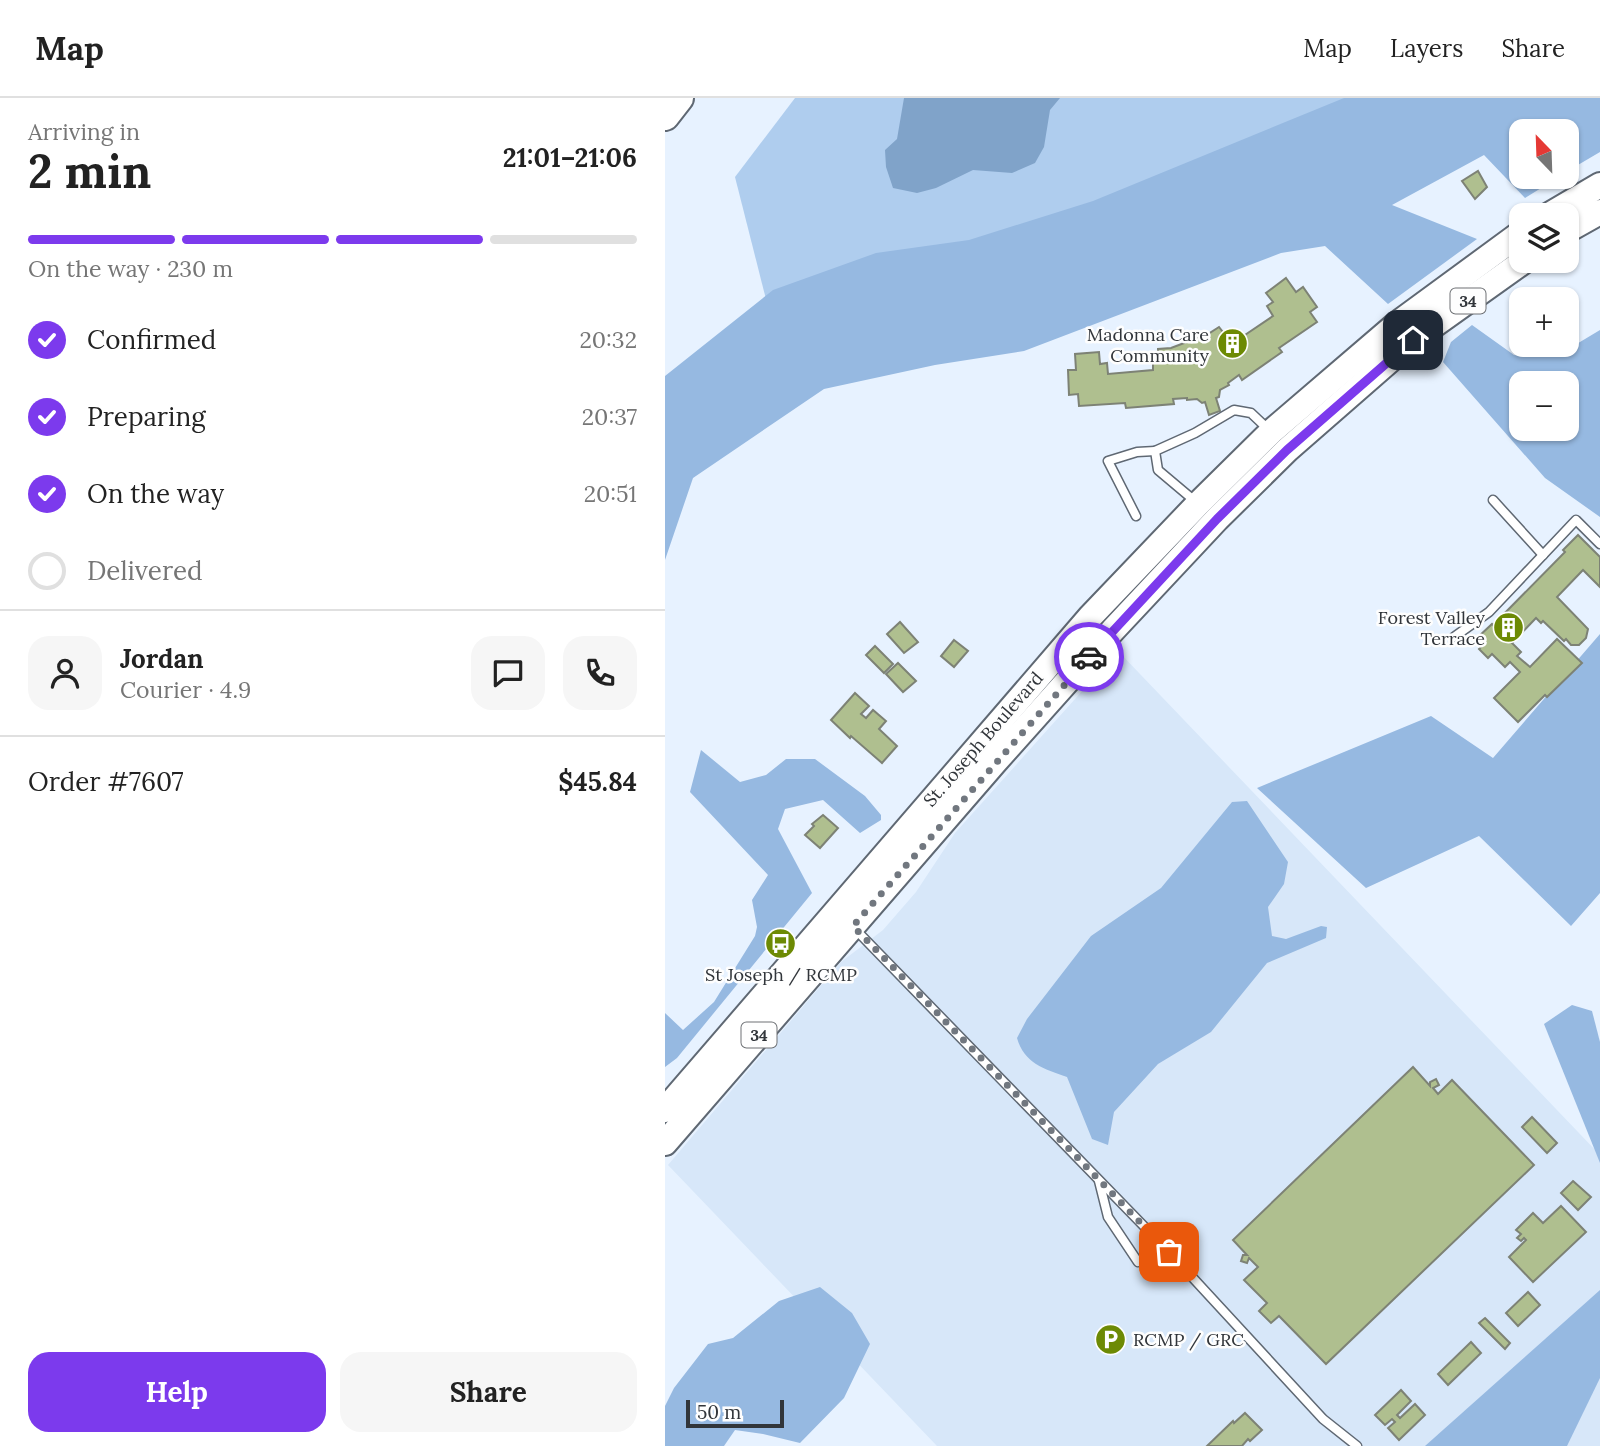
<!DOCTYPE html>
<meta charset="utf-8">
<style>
body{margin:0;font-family:Lora,serif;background:#f6f6f6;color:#222;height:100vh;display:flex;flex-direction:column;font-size:26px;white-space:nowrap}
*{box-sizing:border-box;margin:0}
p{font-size:23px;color:#767676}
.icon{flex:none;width:38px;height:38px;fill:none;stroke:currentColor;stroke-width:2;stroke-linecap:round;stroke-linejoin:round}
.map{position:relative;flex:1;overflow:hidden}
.drawer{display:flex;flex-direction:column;background:#fff;width:665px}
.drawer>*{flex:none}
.needle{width:46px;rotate:337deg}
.buttons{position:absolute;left:844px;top:21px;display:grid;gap:14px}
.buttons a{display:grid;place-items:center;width:70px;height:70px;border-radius:14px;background:#fff;box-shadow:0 2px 5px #0004;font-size:35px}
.scale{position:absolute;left:21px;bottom:18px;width:98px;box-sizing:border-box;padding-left:7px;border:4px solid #31353a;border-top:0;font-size:19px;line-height:24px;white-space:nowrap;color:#31353a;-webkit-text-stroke:5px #fefefe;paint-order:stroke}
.pin{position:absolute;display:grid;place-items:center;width:60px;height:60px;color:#fff;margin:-30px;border-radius:14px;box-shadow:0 4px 10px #0006}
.courier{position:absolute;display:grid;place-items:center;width:70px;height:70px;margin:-35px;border:5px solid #7c3aed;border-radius:50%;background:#fff;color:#222;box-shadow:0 2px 9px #0007}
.headline em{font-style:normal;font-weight:700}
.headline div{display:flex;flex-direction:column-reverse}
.headline{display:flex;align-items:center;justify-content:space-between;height:119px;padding:0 28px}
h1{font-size:46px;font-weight:700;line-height:52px}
.bar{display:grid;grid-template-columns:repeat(4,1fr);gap:10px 7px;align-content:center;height:84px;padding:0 28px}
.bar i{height:9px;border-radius:5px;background:#e0e0e0}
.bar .on{background:#7c3aed}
.bar p{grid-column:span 4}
.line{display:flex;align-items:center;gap:18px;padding:0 28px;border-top:2px solid #e0e0e0}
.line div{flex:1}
.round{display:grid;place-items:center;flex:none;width:74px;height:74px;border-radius:21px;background:#f6f6f6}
ol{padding:0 28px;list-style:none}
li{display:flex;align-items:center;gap:21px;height:77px}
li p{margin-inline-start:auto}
li .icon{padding:7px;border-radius:50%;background:#7c3aed;color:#fff;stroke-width:4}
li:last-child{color:#767676}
li i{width:38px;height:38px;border:4px solid #e0e0e0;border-radius:50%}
.button{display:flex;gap:14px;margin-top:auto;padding:14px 28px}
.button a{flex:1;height:80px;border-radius:21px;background:#7c3aed;color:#fff;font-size:28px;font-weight:700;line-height:80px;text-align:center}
.button a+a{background:#f6f6f6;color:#222}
header{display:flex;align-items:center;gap:42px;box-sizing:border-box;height:98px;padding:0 35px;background:#fff;border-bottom:2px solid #e0e0e0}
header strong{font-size:33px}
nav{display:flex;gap:38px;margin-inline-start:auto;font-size:24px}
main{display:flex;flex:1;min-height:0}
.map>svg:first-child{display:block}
.built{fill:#d7e7f9}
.green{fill:#afcdee}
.forest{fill:#96b9e1;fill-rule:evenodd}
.water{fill:#80a3c9}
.building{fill:#afbf8f;stroke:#7d8275;stroke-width:2}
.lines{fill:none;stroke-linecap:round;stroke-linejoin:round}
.lane-casing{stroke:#5f6873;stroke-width:11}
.primary-casing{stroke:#5f6873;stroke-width:28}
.highway-casing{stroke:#5f6873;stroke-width:32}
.lane{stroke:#fff;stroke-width:8}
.primary{stroke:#fff;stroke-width:24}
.highway{stroke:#fff;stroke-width:28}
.done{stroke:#71777f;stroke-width:7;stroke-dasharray:0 12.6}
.route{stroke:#7c3aed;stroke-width:9}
.labels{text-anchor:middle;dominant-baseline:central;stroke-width:5;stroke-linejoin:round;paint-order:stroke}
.shield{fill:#fefefe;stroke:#6e7175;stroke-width:2}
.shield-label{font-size:16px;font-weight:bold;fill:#31353a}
.poi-label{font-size:18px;fill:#31353a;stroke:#fefefe;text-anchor:end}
.street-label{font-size:18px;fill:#31353a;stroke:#fefefe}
</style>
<header>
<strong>Map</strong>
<nav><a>Map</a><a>Layers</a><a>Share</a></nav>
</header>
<main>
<section class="drawer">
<div class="headline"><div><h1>2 min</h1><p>Arriving in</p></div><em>21:01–21:06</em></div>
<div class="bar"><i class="on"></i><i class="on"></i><i class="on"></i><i></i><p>On the way · 230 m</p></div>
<ol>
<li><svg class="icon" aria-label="check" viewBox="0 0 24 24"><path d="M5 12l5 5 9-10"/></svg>Confirmed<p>20:32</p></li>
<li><svg class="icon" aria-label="check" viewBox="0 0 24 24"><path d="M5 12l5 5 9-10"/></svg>Preparing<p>20:37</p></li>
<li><svg class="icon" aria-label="check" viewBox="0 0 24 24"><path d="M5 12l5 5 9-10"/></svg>On the way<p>20:51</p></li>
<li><i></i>Delivered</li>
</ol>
<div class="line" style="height:126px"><a class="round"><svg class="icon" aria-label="person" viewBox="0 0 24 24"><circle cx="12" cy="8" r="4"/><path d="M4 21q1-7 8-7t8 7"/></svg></a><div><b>Jordan</b><p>Courier · 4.9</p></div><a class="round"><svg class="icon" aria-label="chat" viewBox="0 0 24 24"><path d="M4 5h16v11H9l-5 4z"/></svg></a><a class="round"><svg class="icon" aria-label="phone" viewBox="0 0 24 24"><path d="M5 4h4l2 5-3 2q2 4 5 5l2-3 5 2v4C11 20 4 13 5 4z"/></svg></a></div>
<div class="line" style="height:91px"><div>Order #7607</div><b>$45.84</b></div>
<div class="button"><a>Help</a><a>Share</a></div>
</section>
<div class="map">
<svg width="935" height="1348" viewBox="0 0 935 1348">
<rect width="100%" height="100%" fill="#e7f2ff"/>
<polygon class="built" points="453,553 935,1057 935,1348 272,1348 3,1067 176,864 218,832 251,794 290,735"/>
<polygon class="green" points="130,0 784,0 106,221 70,79"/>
<g class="forest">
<polygon points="679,0 935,0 935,54 901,74 901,33 856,33 856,79 894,79 860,100 819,57 727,107 812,141 723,206 660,148 616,155 359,253 270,267 159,291 28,380 0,462 0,278 108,192 211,155 304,142 428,103"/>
<path d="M807,227L849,257L861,259L905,250L935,232V419L880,380L778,264L786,244ZM901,285V331H856V285Z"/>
<polygon points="935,536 935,795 906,828 814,738 701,790 592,690 766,618 828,660"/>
<polygon points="36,652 75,684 101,677 121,661 150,661 200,698 216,717 216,722 195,735 158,702 120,711 113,731 147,795 12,960 0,969 0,915 18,932 49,904 90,838 92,829 87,802 103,777 25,694"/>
<path d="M582,703L623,764L619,786L603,809L607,838L621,841L656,828L662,829L661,840L602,865L546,934L493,966L449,1014L443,1047L427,1041L402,979C379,971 359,965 352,940L362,921L426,838L496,790L567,704Z"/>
<polygon points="907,907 927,913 935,944 935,1065 879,926"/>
<polygon points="155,1189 187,1215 205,1246 179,1300 135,1345 98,1336 70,1332 59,1348 0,1348 0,1308 9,1290 43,1246 68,1240 114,1203"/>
<polygon points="935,1192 935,1280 902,1348 760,1348"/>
</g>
<polygon class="water" points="239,0 395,0 385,12 379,49 370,65 347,75 308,72 271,90 252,95 228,90 221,69 220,52 232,41"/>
<g class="building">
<polygon points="813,73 822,89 810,101 797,83"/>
<polygon points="621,180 631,194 638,189 652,209 645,214 652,224 614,250 617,254 577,282 574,277 563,285 564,287 555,292 554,299 551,300 555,313 544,317 540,304 537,305 532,301 522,302 522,300 508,301 509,306 461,310 460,305 414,308 413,296 404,297 403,272 411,272 410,256 434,254 435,266 442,265 443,276 488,272 488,264 493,257 493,251 506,250 543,236 554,229 558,234 566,236 571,243 608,218 602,208 608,204 601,195"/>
<polygon points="913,437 935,459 935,489 918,472 892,499 923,531 921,540 914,547 906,547 901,541 899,543 878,523 876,525 871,520 847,545 856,554 852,558 865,569 892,541 917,565 882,599 880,597 853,624 829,600 855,574 845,564 840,569 827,556 823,560 814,551 818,547 811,541 827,526 828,527 900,454 898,452"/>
<polygon points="235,524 253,544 239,555 222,536"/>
<polygon points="289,542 303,553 289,569 276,558"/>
<polygon points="210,548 228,566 219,575 201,557"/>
<polygon points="233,565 251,583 238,594 221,576"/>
<polygon points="190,595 204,608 196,616 201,620 208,612 221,623 214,631 232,648 217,665 186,638 185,640 166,622"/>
<polygon points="158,717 173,730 155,750 140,737 149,728 147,726"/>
<polygon points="748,969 765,988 765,984 771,981 774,987 768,990 773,996 787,982 869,1067 661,1266 614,1218 606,1225 594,1213 602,1205 579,1182 593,1169 584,1160 582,1165 576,1163 578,1157 582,1157 568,1142"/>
<polygon points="867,1019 892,1045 882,1055 857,1029"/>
<polygon points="908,1083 926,1099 913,1112 896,1095"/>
<polygon points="896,1108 921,1134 868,1184 844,1159 861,1142 859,1140 856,1143 852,1140 856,1136 851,1132 868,1115 878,1125"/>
<polygon points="863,1194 875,1207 853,1228 841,1215"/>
<polygon points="820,1220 845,1245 840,1251 814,1225"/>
<polygon points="806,1244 816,1255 783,1287 773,1276"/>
<polygon points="736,1292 746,1303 732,1317 735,1320 750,1306 760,1317 734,1342 723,1330 730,1324 727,1321 720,1327 710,1317"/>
<polygon points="580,1315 597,1332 585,1343 583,1341 577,1348 542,1348 568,1323 569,1325"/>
</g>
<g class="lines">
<defs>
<g id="lane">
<polyline points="828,402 878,457"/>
<polyline points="531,404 493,372 490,353 530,335 569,312 586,315 604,332"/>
<polyline points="471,418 443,363 472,354 490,353"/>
<polyline points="789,539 824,514 911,422 935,446"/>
<polyline points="190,831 504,1154 658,1321 692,1348"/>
<polyline points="434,1083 443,1119 473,1164"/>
</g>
<g id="primary">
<polyline points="884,117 935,87"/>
<polyline points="901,133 935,114"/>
<polyline points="0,1012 425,519 533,406 606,334 732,226 856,135"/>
<polyline points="0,1045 330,664 448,532 552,421 622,352 748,242 859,163"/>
</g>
<polyline id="highway" points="0,18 14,0"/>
</defs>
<use href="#lane" class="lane-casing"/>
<use href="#primary" class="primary-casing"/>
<use href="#highway" class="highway-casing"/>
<use href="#lane" class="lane"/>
<use href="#primary" class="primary"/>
<use href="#highway" class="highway"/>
</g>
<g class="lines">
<polyline class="done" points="424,559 188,828 504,1154"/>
<polyline class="route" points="424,559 552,421 622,352 748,242"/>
</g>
<defs>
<symbol id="building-disc" viewBox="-11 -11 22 22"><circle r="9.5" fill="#6d8a04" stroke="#fefefe"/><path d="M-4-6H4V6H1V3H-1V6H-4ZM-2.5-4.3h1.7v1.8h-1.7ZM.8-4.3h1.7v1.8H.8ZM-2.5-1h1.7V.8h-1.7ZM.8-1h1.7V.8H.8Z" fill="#fff"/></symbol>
<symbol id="bus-disc" viewBox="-11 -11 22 22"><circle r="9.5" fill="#6d8a04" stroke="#fefefe"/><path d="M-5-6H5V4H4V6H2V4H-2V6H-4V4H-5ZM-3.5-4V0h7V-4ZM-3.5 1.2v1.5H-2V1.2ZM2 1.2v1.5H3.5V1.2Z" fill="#fff"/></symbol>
<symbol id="parking-disc" viewBox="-11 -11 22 22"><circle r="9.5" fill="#6d8a04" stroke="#fefefe"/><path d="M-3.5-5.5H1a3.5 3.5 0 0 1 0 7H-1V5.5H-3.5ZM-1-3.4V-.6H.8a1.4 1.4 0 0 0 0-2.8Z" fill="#fff"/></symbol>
</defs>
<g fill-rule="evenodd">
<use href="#building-disc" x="550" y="228" width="35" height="35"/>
<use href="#building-disc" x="826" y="512" width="35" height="35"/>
<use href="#bus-disc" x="98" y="828" width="35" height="35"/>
<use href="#parking-disc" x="428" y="1224" width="35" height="35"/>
</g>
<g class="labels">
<g class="shield">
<rect x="785.5" y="190.5" width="35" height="25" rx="5"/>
<rect x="76.5" y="924.5" width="35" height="25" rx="5"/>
</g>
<g class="shield-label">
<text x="803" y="203">34</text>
<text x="94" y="937">34</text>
</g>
<g class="poi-label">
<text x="544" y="236">Madonna Care<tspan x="544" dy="21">Community</tspan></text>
<text x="820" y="519">Forest Valley<tspan x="820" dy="21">Terrace</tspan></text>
<text x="116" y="876" text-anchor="middle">St Joseph / RCMP</text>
<text x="468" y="1241" text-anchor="start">RCMP / GRC</text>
</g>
<g class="street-label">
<text transform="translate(318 641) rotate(-49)">St. Joseph Boulevard</text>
</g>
</g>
</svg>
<div class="buttons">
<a><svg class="needle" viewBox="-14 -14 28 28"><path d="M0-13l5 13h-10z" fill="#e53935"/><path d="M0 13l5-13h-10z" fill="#767676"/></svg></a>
<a><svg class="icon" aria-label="layers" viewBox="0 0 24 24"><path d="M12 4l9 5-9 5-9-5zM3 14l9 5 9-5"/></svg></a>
<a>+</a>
<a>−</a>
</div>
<div class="scale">50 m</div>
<div class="pin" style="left:504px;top:1154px;background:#ea580c"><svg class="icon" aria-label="bag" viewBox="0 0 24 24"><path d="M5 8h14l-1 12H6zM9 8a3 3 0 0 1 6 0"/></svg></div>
<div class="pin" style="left:748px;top:242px;background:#1f2937"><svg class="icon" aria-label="home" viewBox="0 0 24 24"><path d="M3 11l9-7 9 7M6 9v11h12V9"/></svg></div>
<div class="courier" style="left:424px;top:559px"><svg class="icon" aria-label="car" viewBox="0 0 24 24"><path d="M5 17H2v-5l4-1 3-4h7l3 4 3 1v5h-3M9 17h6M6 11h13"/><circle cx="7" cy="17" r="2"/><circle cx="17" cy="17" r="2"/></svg></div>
</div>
</main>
